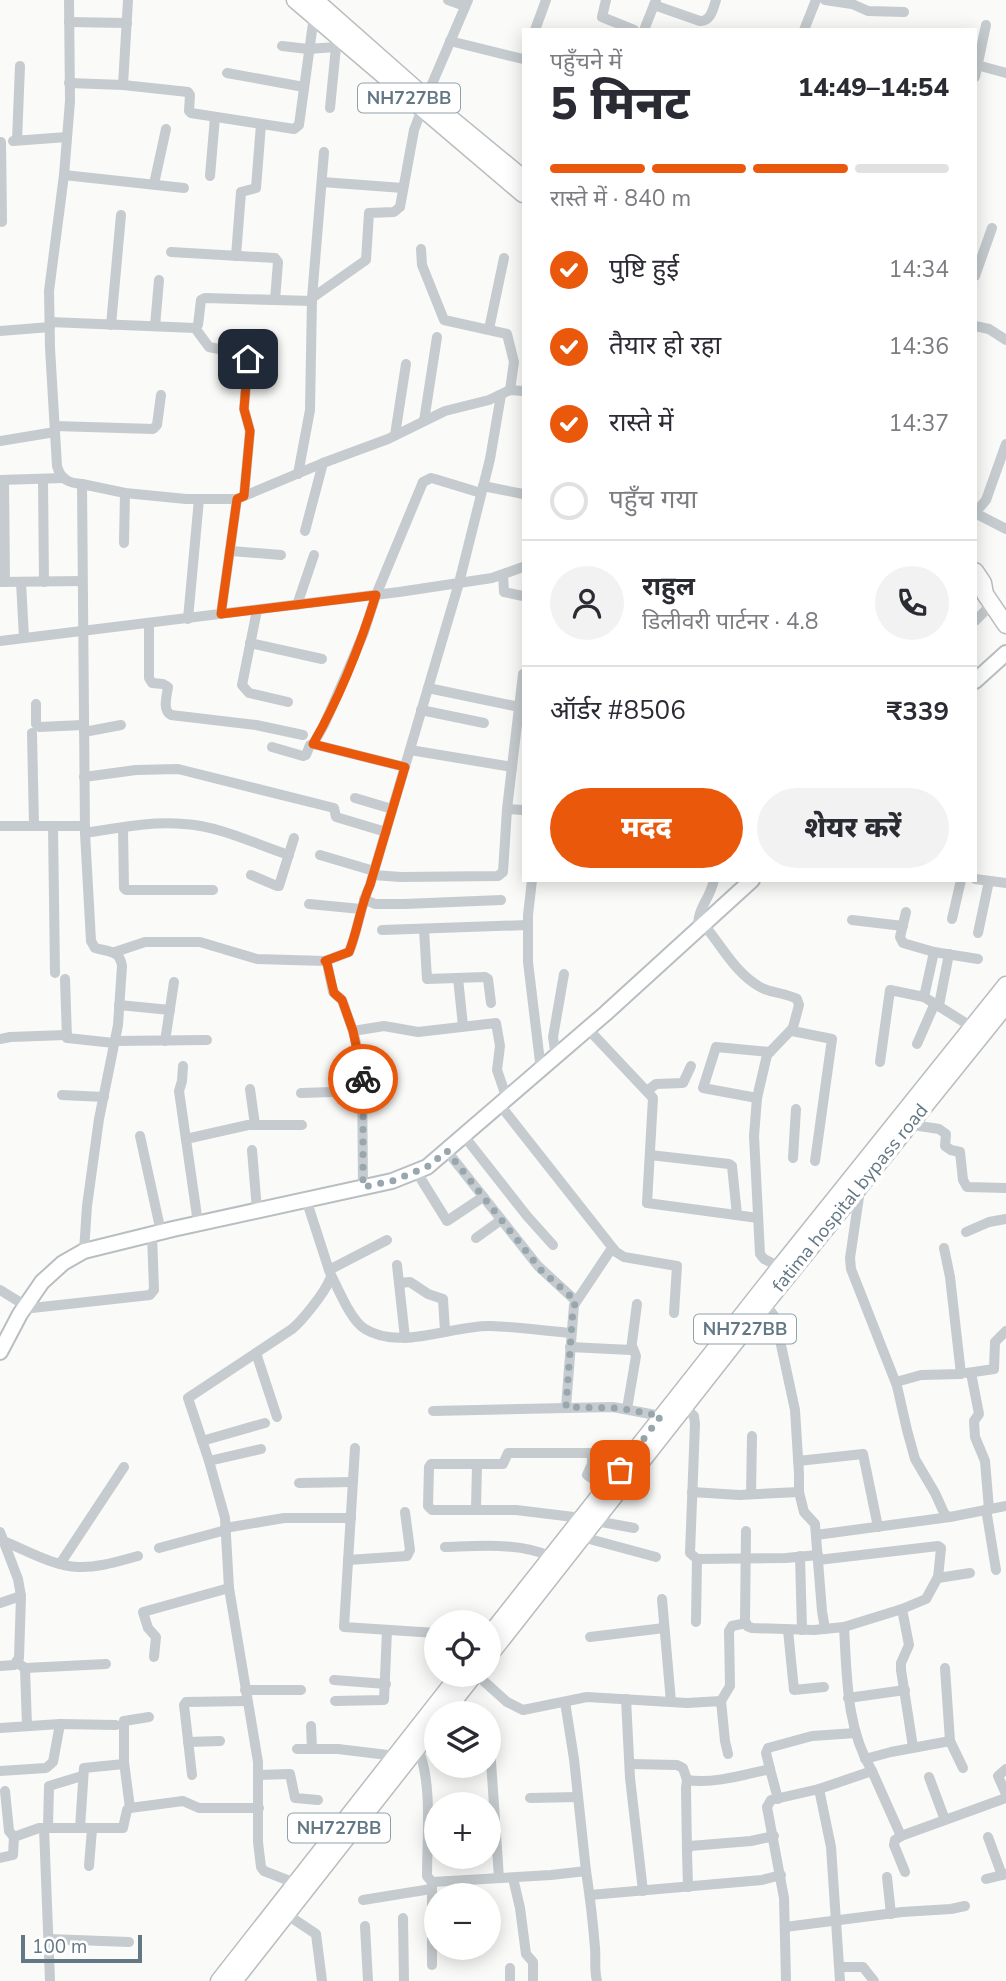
<!DOCTYPE html>
<html lang="hi">
<meta charset="utf-8">
<style>
body{margin:0;font-family:"Nunito Sans","Noto Sans Devanagari",sans-serif;background:#f2f2f3;color:#2b2b33;height:100vh;display:flex;flex-direction:column;font-size:26px;white-space:nowrap}
*{box-sizing:border-box;margin:0}
p{font-size:23px;color:#7c7c81}
.icon{flex:none;width:38px;height:38px;fill:none;stroke:currentColor;stroke-width:2;stroke-linecap:round;stroke-linejoin:round}
.map{position:relative;flex:1;overflow:hidden}
.details{position:absolute;left:522px;top:28px;width:455px;height:854px;display:flex;flex-direction:column;background:#fff;border-radius:0px;box-shadow:0 4px 18px #0003}
.details>*{flex:none}
.controls{position:absolute;left:424px;top:1610px;display:grid;gap:14px}
.controls a{display:grid;place-items:center;width:77px;height:77px;border-radius:50%;background:#fff;box-shadow:0 4px 18px #0003;font-size:35px}
.scale{position:absolute;left:21px;bottom:18px;width:121px;box-sizing:border-box;padding-left:7px;border:4px solid #637885;border-top:0;font-size:19px;line-height:24px;white-space:nowrap;color:#637885;-webkit-text-stroke:5px #fff;paint-order:stroke}
.pin{position:absolute;display:grid;place-items:center;width:60px;height:60px;color:#fff;margin:-30px;border-radius:14px;box-shadow:0 4px 10px #0006}
.courier{position:absolute;display:grid;place-items:center;width:70px;height:70px;margin:-35px;border:5px solid #ea580c;border-radius:50%;background:#fff;color:#222;box-shadow:0 2px 9px #0007}
.headline em{font-style:normal;font-weight:800}
.headline div{display:flex;flex-direction:column-reverse}
.headline{display:flex;align-items:center;justify-content:space-between;height:119px;padding:0 28px}
h1{font-size:46px;font-weight:800;line-height:52px}
.bar{display:grid;grid-template-columns:repeat(4,1fr);gap:10px 7px;align-content:center;height:84px;padding:0 28px}
.bar i{height:9px;border-radius:5px;background:#e1e1e2}
.bar .current{background:#ea580c}
.bar p{grid-column:span 4}
.line{display:flex;align-items:center;gap:18px;padding:0 28px;border-top:2px solid #e1e1e2}
.line div{flex:1}
.round{display:grid;place-items:center;flex:none;width:74px;height:74px;border-radius:37px;background:#f2f2f3}
ol{padding:0 28px;list-style:none}
li{display:flex;align-items:center;gap:21px;height:77px}
li p{margin-inline-start:auto}
li .icon{padding:7px;border-radius:50%;background:#ea580c;color:#fff;stroke-width:4}
li:last-child{color:#7c7c81}
li i{width:38px;height:38px;border:4px solid #e1e1e2;border-radius:50%}
.primary-button{display:flex;gap:14px;margin-top:auto;padding:14px 28px}
.primary-button a{flex:1;height:80px;border-radius:42px;background:#ea580c;color:#fff;font-size:28px;font-weight:800;line-height:80px;text-align:center}
.primary-button a+a{background:#f2f2f3;color:#2b2b33}
.map>svg:first-child{display:block}
.lines{fill:none;stroke-linecap:round;stroke-linejoin:round}
.major-casing{stroke:#b8bec2;stroke-width:18}
.highway-casing{stroke:#b8bdc0;stroke-width:19}
.minor{stroke:#c5cbce;stroke-width:10}
.major{stroke:#fff;stroke-width:14}
.highway{stroke:#fff;stroke-width:16}
.done{stroke:#98a6ad;stroke-width:7;stroke-dasharray:0 12.6}
.route{stroke:#ea580c;stroke-width:9}
.labels{text-anchor:middle;dominant-baseline:central;stroke-width:7;stroke-linejoin:round;paint-order:stroke}
.shield{fill:#fff;stroke:#92a0aa;stroke-width:2}
.shield-label{font-size:18px;font-weight:bold;fill:#637885}
.street-label{font-size:19px;fill:#637885;stroke:#fff}
</style>
<div class="map">
<svg width="1006" height="1981" viewBox="0 0 1006 1981">
<rect width="100%" height="100%" fill="#fafaf8"/>
<g class="lines">
<defs>
<g id="major">
<polyline points="975,681 1006,653"/>
<polyline points="0,1352 20,1314 42,1282 63,1263 84,1251 173,1229 392,1181 427,1167 606,1013 752,880"/>
</g>
<g id="highway">
<polyline points="295,0 523,194"/>
<polyline points="315,0 426,98 523,178"/>
<polyline points="975,571 983,583 985,594 1006,625"/>
<polyline points="488,1637 780,1267 1006,985"/>
<polyline points="488,1657 766,1303 1006,1005"/>
<polyline points="444,1713 474,1675"/>
<polyline points="219,1981 459,1675"/>
<polyline points="234,1981 436,1724"/>
</g>
</defs>
<use href="#major" class="major-casing"/>
<use href="#highway" class="highway-casing"/>
<g class="minor">
<path d="M69,0L70,101L64,175L49,291L50,348L57,466C61,480 69,483 82,484L85,833L91,941L95,948C109,952 120,950 122,966L118,1025L99,1119L87,1206L84,1251"/>
<polyline points="448,0 465,6"/>
<polyline points="606,0 602,17 634,30"/>
<polyline points="825,0 852,4 868,11 904,12"/>
<path d="M654,5L700,21C711,21 713,9 716,0"/>
<polyline points="69,22 127,23"/>
<polyline points="535,30 546,0"/>
<polyline points="644,30 656,0"/>
<polyline points="804,30 816,0"/>
<polyline points="450,41 523,59"/>
<polyline points="282,46 308,49 336,47 340,38"/>
<polyline points="977,65 1006,73"/>
<polyline points="227,73 304,87"/>
<polyline points="975,77 986,25"/>
<polyline points="69,83 123,85 188,92 190,95 189,111 191,113 294,129 299,125 314,16"/>
<polyline points="123,85 128,0"/>
<polyline points="426,98 468,0"/>
<polyline points="330,108 336,47"/>
<polyline points="17,140 20,66"/>
<polyline points="13,141 67,137"/>
<polyline points="1,142 2,222"/>
<polyline points="64,175 184,188"/>
<polyline points="210,176 215,117"/>
<polyline points="322,182 403,188"/>
<polyline points="154,184 166,129"/>
<polyline points="421,249 422,265 444,320 507,334 514,362 510,390"/>
<polyline points="171,252 275,258 278,262 275,300"/>
<polyline points="236,256 241,192 256,188 261,124"/>
<polyline points="975,276 992,228"/>
<polyline points="312,298 366,260 369,213 394,212 400,207 414,130 422,109"/>
<polyline points="50,322 195,328 198,325 201,300 205,298 312,301"/>
<polyline points="111,325 121,215"/>
<polyline points="155,326 159,280"/>
<polyline points="975,326 989,329 1006,340"/>
<polyline points="195,328 209,347 244,354 248,359 244,409 250,431 244,496"/>
<polyline points="489,329 504,258"/>
<polyline points="0,331 50,327"/>
<polyline points="424,421 437,337"/>
<polyline points="55,426 153,429 157,425 161,395"/>
<polyline points="395,435 406,364"/>
<polyline points="0,441 55,432"/>
<polyline points="298,474 310,410 312,298 324,152"/>
<polyline points="43,479 44,582"/>
<polyline points="0,480 64,478"/>
<polyline points="4,480 5,582"/>
<polyline points="82,484 125,493 186,499 237,499 323,463 388,439 445,411 489,400 510,390 523,391"/>
<polyline points="483,486 523,494"/>
<polyline points="975,510 980,507 986,500 1006,444"/>
<polyline points="975,513 1006,529"/>
<polyline points="305,531 323,463"/>
<polyline points="124,543 125,493"/>
<polyline points="231,551 281,555"/>
<polyline points="503,575 504,592 523,596"/>
<polyline points="0,582 82,581"/>
<polyline points="21,582 24,638"/>
<polyline points="975,589 975,588"/>
<polyline points="297,605 314,555"/>
<polyline points="257,610 242,685 249,693 288,702"/>
<polyline points="221,614 237,499"/>
<polyline points="188,619 199,499"/>
<polyline points="975,621 992,604"/>
<path d="M149,623V678L152,683L163,684L168,687C167,696 162,710 171,715L256,725L303,735"/>
<polyline points="0,641 399,592 492,578 523,567"/>
<polyline points="250,643 322,659"/>
<polyline points="428,688 519,707"/>
<polyline points="36,704 36,724 39,727 83,725"/>
<polyline points="421,710 484,723"/>
<polyline points="84,732 121,725"/>
<polyline points="32,733 34,826"/>
<polyline points="313,744 324,725 348,670 364,632 376,595 423,482 431,478 435,479 481,493"/>
<polyline points="272,747 303,756 306,755 310,745 313,744 405,767"/>
<polyline points="410,750 512,767"/>
<polyline points="84,777 136,770 178,769 334,808 336,817 386,832"/>
<polyline points="355,798 392,809"/>
<polyline points="507,809 523,810"/>
<polyline points="0,826 85,826"/>
<polyline points="53,826 55,973"/>
<polyline points="123,828 124,888 126,890 213,890"/>
<path d="M85,833C117,828 151,821 184,824C220,826 255,844 289,855"/>
<polyline points="320,855 374,871"/>
<polyline points="251,875 277,886 279,886 294,838"/>
<polyline points="373,875 401,877 498,876 503,872 507,809 523,674"/>
<polyline points="975,879 1006,883"/>
<polyline points="532,880 528,915 528,962 541,1070"/>
<polyline points="364,899 375,904 404,904 501,900"/>
<polyline points="309,904 361,909"/>
<polyline points="906,912 900,937 903,943 934,952 978,959"/>
<polyline points="952,919 961,880"/>
<polyline points="852,920 903,926"/>
<path d="M704,925C722,946 735,973 760,987C771,993 786,993 797,999L799,1005L792,1031L832,1039L815,1161"/>
<polyline points="424,929 427,979 485,977 488,979 491,1003"/>
<polyline points="382,930 528,925"/>
<path d="M698,931C697,906 709,902 714,880"/>
<polyline points="978,933 989,881"/>
<polyline points="115,952 145,942 200,942 257,959 325,961 327,963 333,992 342,1000 353,1031 362,1068 363,1187"/>
<path d="M325,961L349,952C358,930 360,907 370,885L459,583L490,459L501,395"/>
<polyline points="458,978 463,1026"/>
<polyline points="65,979 67,1038 114,1043"/>
<polyline points="924,997 934,952"/>
<polyline points="119,1005 170,1010"/>
<polyline points="939,1005 949,954"/>
<polyline points="588,1029 653,1098 647,1203 758,1218"/>
<polyline points="353,1031 384,1026 418,1032 496,1023 500,1046 497,1070 507,1099"/>
<polyline points="0,1039 10,1037 66,1035"/>
<polyline points="115,1041 207,1040"/>
<polyline points="165,1041 174,982"/>
<polyline points="917,1044 935,1003"/>
<polyline points="556,1057 553,1037 564,974"/>
<polyline points="880,1062 890,990 924,997 972,1027"/>
<polyline points="183,1066 182,1081 179,1091 198,1223"/>
<polyline points="250,1089 255,1125"/>
<polyline points="647,1091 656,1084 683,1083 691,1066"/>
<polyline points="301,1093 363,1091"/>
<polyline points="62,1095 104,1097"/>
<polyline points="757,1098 703,1088 716,1047 770,1052"/>
<polyline points="500,1105 616,1252 624,1257 677,1266 674,1313"/>
<polyline points="906,1124 939,1129 946,1134 945,1146 951,1150 960,1152 963,1180 967,1187 1006,1188"/>
<polyline points="140,1136 161,1232"/>
<polyline points="464,1136 527,1216 553,1245"/>
<polyline points="186,1139 248,1125 302,1125"/>
<polyline points="252,1150 257,1210"/>
<polyline points="447,1151 538,1266 576,1301"/>
<polyline points="650,1155 729,1164 732,1166 737,1215"/>
<polyline points="793,1158 796,1109"/>
<polyline points="416,1171 447,1221 483,1197"/>
<polyline points="858,1188 859,1197 850,1258 851,1269 897,1386 907,1430 915,1459 935,1493 945,1515 950,1517 1006,1506"/>
<polyline points="966,1232 989,1222 1006,1219"/>
<polyline points="476,1238 501,1220"/>
<polyline points="397,1265 405,1338"/>
<polyline points="780,1267 764,1259 760,1254 754,1136 757,1098 767,1055 792,1029"/>
<polyline points="329,1270 387,1240"/>
<path d="M331,1275C339,1290 351,1321 365,1329C401,1351 452,1325 491,1326C518,1327 545,1331 571,1333"/>
<polyline points="399,1283 410,1282 428,1294 443,1299 445,1331"/>
<polyline points="0,1290 26,1306"/>
<polyline points="763,1301 775,1317 795,1410 799,1474 799,1492 804,1512 815,1524 822,1611 825,1629"/>
<polyline points="23,1309 150,1295 154,1290 152,1234"/>
<polyline points="570,1347 631,1350 637,1304"/>
<polyline points="256,1353 277,1417"/>
<polyline points="967,1373 994,1369 995,1342 1006,1331"/>
<polyline points="971,1373 979,1414 974,1421 975,1437 985,1461 989,1509"/>
<polyline points="896,1382 921,1375 961,1374 950,1277 944,1248"/>
<polyline points="566,1407 574,1305 612,1248"/>
<polyline points="684,1407 694,1416 695,1424 690,1553 697,1559 786,1558 818,1555"/>
<polyline points="627,1409 636,1356 633,1348"/>
<polyline points="433,1411 613,1407 661,1416"/>
<polyline points="202,1441 265,1423"/>
<polyline points="355,1448 344,1627 436,1633"/>
<polyline points="209,1461 261,1449"/>
<polyline points="798,1461 863,1454 878,1527"/>
<polyline points="299,1483 353,1482"/>
<polyline points="692,1492 739,1495 799,1492"/>
<polyline points="751,1494 752,1436"/>
<polyline points="476,1509 477,1464"/>
<polyline points="986,1509 996,1570"/>
<polyline points="582,1518 516,1510 432,1510 428,1506 429,1467 431,1464 503,1464 508,1453 589,1453 592,1456 592,1464 587,1475 607,1488"/>
<polyline points="596,1521 634,1528"/>
<polyline points="225,1528 284,1518 351,1518"/>
<polyline points="746,1531 745,1620 747,1626 752,1628 814,1630 844,1627 902,1609"/>
<polyline points="0,1532 18,1579 21,1596 19,1658 14,1665 0,1666"/>
<polyline points="816,1535 950,1517"/>
<polyline points="582,1537 656,1557"/>
<path d="M3,1541C26,1550 53,1566 78,1567C98,1568 119,1561 138,1556"/>
<path d="M445,1547C480,1546 520,1542 552,1557"/>
<polyline points="159,1548 226,1530"/>
<polyline points="800,1556 802,1630"/>
<polyline points="348,1560 407,1556 410,1550 405,1512"/>
<polyline points="818,1560 938,1546 941,1548 938,1578 970,1573"/>
<polyline points="60,1564 124,1467"/>
<polyline points="662,1599 671,1702"/>
<polyline points="0,1603 21,1596"/>
<polyline points="696,1622 697,1559"/>
<polyline points="788,1630 794,1690 824,1687"/>
<polyline points="590,1637 664,1628"/>
<polyline points="154,1657 156,1637 148,1628 143,1612 229,1588"/>
<polyline points="19,1664 25,1668 27,1726"/>
<polyline points="25,1668 106,1664"/>
<polyline points="945,1668 950,1741 963,1768"/>
<polyline points="477,1675 507,1702 523,1710 587,1697 687,1703 721,1701 725,1741 728,1754"/>
<polyline points="334,1680 386,1684"/>
<polyline points="245,1690 301,1690"/>
<polyline points="848,1698 905,1690"/>
<polyline points="626,1699 630,1778 643,1891"/>
<polyline points="335,1701 384,1700 387,1630"/>
<polyline points="721,1701 730,1686 729,1631 732,1626 746,1623"/>
<polyline points="311,1726 312,1749"/>
<polyline points="0,1728 60,1724 116,1725"/>
<polyline points="188,1742 220,1741"/>
<polyline points="488,1743 490,1747 499,1878"/>
<path d="M417,1747C433,1779 427,1839 427,1876L432,1882L551,1875L586,1871L574,1759L565,1702"/>
<polyline points="913,1747 901,1670 901,1663 909,1645 902,1609 926,1599 938,1577"/>
<polyline points="297,1749 338,1749 396,1756"/>
<polyline points="865,1759 891,1752 950,1741"/>
<polyline points="124,1762 130,1808"/>
<polyline points="630,1764 677,1765 683,1768 687,1780 686,1788 687,1851"/>
<polyline points="770,1769 778,1799"/>
<polyline points="1006,1769 998,1776 1006,1794"/>
<polyline points="0,1771 46,1768 53,1762 60,1724"/>
<polyline points="872,1771 901,1836 895,1840 894,1845 905,1872"/>
<polyline points="192,1775 184,1705 186,1702 247,1701"/>
<polyline points="258,1775 290,1774 295,1798 318,1800"/>
<polyline points="929,1777 945,1820"/>
<path d="M687,1780C714,1784 743,1775 770,1769L766,1753L768,1748L812,1736L856,1733"/>
<polyline points="819,1789 831,1847 840,1981"/>
<polyline points="5,1791 9,1831 14,1837"/>
<polyline points="530,1798 578,1797"/>
<polyline points="48,1827 49,1786 82,1776"/>
<polyline points="44,1828 50,1981"/>
<polyline points="80,1828 84,1768 124,1764 124,1721 149,1717"/>
<polyline points="901,1836 1006,1798"/>
<polyline points="988,1837 1002,1875"/>
<polyline points="0,1858 13,1855 14,1837 39,1828 123,1828 127,1810 130,1808 183,1801 199,1808 259,1808"/>
<polyline points="89,1866 92,1829"/>
<path d="M586,1871C590,1897 593,1922 595,1948C596,1959 594,1970 597,1981"/>
<polyline points="887,1877 891,1914"/>
<polyline points="513,1878 520,1908 526,1954 533,1962 533,1981"/>
<polyline points="986,1879 1006,1874"/>
<path d="M295,1883L264,1871L261,1867L258,1842V1762L229,1588L225,1518L209,1461L188,1398L292,1329C302,1321 325,1292 329,1281C332,1276 331,1275 329,1270L306,1199"/>
<polyline points="688,1887 687,1851 690,1846 751,1841 774,1836"/>
<polyline points="590,1895 762,1880 781,1875"/>
<polyline points="363,1900 431,1889"/>
<polyline points="286,1914 316,1934 322,1981"/>
<polyline points="403,1918 404,1981"/>
<polyline points="365,1926 368,1981"/>
<polyline points="785,1927 902,1912 951,1909 965,1906"/>
<polyline points="49,1939 129,1942"/>
<polyline points="432,1965 432,1882"/>
<polyline points="840,1967 863,1967 874,1981"/>
<polyline points="510,1981 510,1968"/>
<path d="M786,1981L784,1898L767,1807L771,1800L819,1789L872,1771C846,1728 847,1676 844,1627"/>
</g>
<use href="#major" class="major"/>
<use href="#highway" class="highway"/>
</g>
<g class="lines">
<polyline class="done" points="363,1079 363,1187 392,1181 427,1167 447,1151 541,1270 576,1301 573,1309 566,1407 619,1408 661,1416 620,1470"/>
<path class="route" d="M248,359L244,409L250,431L244,496L237,499L221,614L376,595C360,646 340,697 313,744L405,767L370,885C360,907 358,930 349,952L325,961L327,963L334,993L342,1000L353,1031L363,1079"/>
</g>
<g class="labels">
<g class="shield">
<rect x="358" y="83.5" width="102" height="29" rx="5"/>
<rect x="694" y="1314.5" width="102" height="29" rx="5"/>
<rect x="288" y="1813.5" width="102" height="29" rx="5"/>
</g>
<g class="shield-label">
<text x="409" y="98">NH727BB</text>
<text x="745" y="1329">NH727BB</text>
<text x="339" y="1828">NH727BB</text>
</g>
<g class="street-label">
<text transform="translate(850 1198) rotate(-51)">fatima hospital bypass road</text>
</g>
</g>
</svg>
<div class="controls">
<a><svg class="icon" aria-label="locate" viewBox="0 0 24 24"><circle cx="12" cy="12" r="6"/><path d="M12 2v4M12 18v4M2 12h4M18 12h4"/></svg></a>
<a><svg class="icon" aria-label="layers" viewBox="0 0 24 24"><path d="M12 4l9 5-9 5-9-5zM3 14l9 5 9-5"/></svg></a>
<a>+</a>
<a>−</a>
</div>
<div class="scale">100 m</div>
<div class="pin" style="left:620px;top:1470px;background:#ea580c"><svg class="icon" aria-label="bag" viewBox="0 0 24 24"><path d="M5 8h14l-1 12H6zM9 8a3 3 0 0 1 6 0"/></svg></div>
<div class="pin" style="left:248px;top:359px;background:#1f2937"><svg class="icon" aria-label="home" viewBox="0 0 24 24"><path d="M3 11l9-7 9 7M6 9v11h12V9"/></svg></div>
<div class="courier" style="left:363px;top:1079px"><svg class="icon" aria-label="bike" viewBox="0 0 24 24"><circle cx="6" cy="16" r="4"/><circle cx="18" cy="16" r="4"/><path d="M6 16l4-8h5l3 8M10 8l3 8H6M13 5h3"/></svg></div>
<section class="details">
<div class="headline"><div><h1>5 मिनट</h1><p>पहुँचने में</p></div><em>14:49–14:54</em></div>
<div class="bar"><i class="current"></i><i class="current"></i><i class="current"></i><i></i><p>रास्ते में · 840 m</p></div>
<ol>
<li><svg class="icon" aria-label="check" viewBox="0 0 24 24"><path d="M5 12l5 5 9-10"/></svg>पुष्टि हुई<p>14:34</p></li>
<li><svg class="icon" aria-label="check" viewBox="0 0 24 24"><path d="M5 12l5 5 9-10"/></svg>तैयार हो रहा<p>14:36</p></li>
<li><svg class="icon" aria-label="check" viewBox="0 0 24 24"><path d="M5 12l5 5 9-10"/></svg>रास्ते में<p>14:37</p></li>
<li><i></i>पहुँच गया</li>
</ol>
<div class="line" style="height:126px"><a class="round"><svg class="icon" aria-label="person" viewBox="0 0 24 24"><circle cx="12" cy="8" r="4"/><path d="M4 21q1-7 8-7t8 7"/></svg></a><div><b>राहुल</b><p>डिलीवरी पार्टनर · 4.8</p></div><a class="round"><svg class="icon" aria-label="phone" viewBox="0 0 24 24"><path d="M5 4h4l2 5-3 2q2 4 5 5l2-3 5 2v4C11 20 4 13 5 4z"/></svg></a></div>
<div class="line" style="height:91px"><div>ऑर्डर #8506</div><b>₹339</b></div>
<div class="primary-button"><a>मदद</a><a>शेयर करें</a></div>
</section>
</div>
